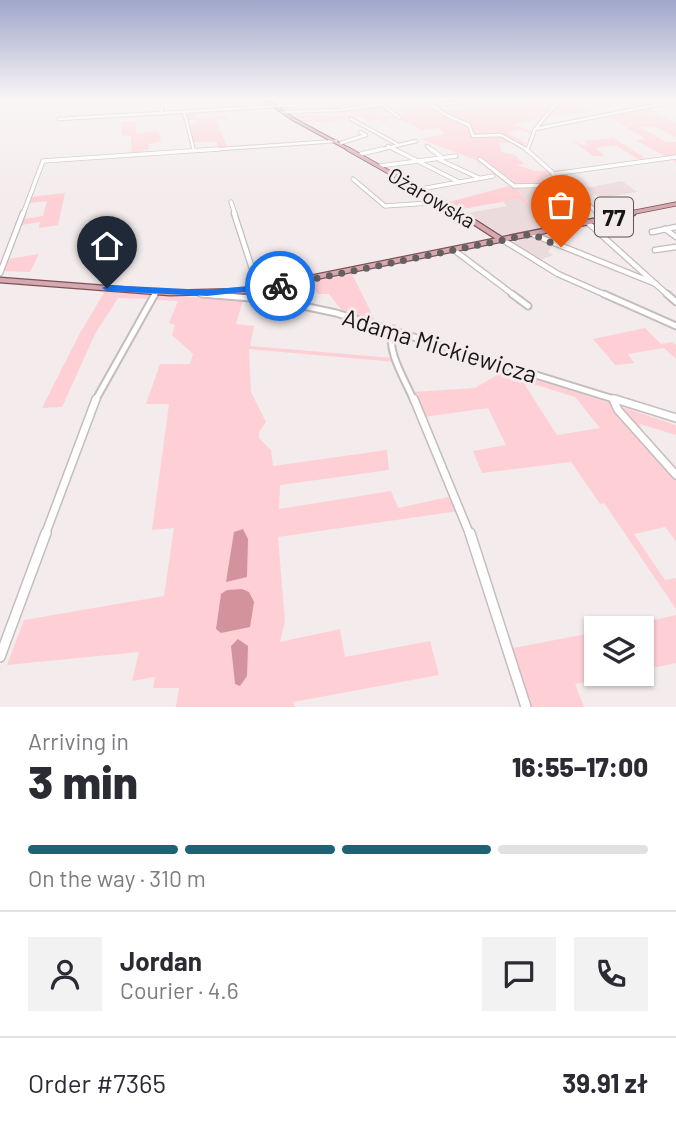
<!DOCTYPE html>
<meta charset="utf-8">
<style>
body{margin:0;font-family:Barlow,sans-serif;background:#f2f2f3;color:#2b2b33;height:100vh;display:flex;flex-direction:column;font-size:26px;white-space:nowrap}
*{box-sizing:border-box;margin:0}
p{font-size:23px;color:#7c7c81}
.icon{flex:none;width:38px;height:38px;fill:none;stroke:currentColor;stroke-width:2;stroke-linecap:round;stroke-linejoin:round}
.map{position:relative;height:707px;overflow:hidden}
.drawer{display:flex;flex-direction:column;background:#fff;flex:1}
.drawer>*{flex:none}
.fabs{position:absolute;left:584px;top:616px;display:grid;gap:14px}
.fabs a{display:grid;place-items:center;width:70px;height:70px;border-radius:0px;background:#fff;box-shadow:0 2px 5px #0004;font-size:35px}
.pin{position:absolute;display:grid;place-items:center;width:60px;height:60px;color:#fff;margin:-72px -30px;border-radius:50% 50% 50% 0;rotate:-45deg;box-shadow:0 0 7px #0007}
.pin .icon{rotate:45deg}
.courier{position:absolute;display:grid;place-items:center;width:70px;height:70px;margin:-35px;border:5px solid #1a73e8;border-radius:50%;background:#fff;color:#222;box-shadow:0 2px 9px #0007}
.headline em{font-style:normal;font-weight:800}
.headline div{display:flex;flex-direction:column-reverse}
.headline{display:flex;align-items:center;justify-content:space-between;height:119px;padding:0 28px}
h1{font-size:46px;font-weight:800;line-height:52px}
.bar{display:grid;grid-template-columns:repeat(4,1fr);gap:10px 7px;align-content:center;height:84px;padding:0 28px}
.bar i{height:9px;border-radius:5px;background:#e1e1e2}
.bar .on{background:#1f6275}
.bar p{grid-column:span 4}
.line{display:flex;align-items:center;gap:18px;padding:0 28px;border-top:2px solid #e1e1e2}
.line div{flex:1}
.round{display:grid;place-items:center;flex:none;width:74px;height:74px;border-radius:0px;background:#f2f2f3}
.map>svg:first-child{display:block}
.built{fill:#ecdbdc}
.green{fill:#fed0d5;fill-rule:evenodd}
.water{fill:#d3939c}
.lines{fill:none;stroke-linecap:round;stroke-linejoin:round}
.minor-far5-casing{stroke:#c4bcbd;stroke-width:4.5}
.minor-far4-casing{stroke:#c4bcbd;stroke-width:5}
.minor-far3-casing{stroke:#c4bcbd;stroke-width:7}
.minor-far2-casing{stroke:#c4bcbd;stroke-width:9}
.minor-far1-casing{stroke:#c4bcbd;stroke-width:10}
.minor-casing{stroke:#c4bcbd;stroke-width:12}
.major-far2-casing{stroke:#805057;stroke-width:4.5}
.major-far1-casing{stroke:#805057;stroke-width:5}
.major-casing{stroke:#805057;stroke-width:7}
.minor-far5{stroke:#fff;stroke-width:2.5}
.minor-far4{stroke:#fff;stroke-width:3.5}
.minor-far3{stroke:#fff;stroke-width:4.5}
.minor-far2{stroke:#fff;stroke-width:5}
.minor-far1{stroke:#fff;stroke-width:7}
.minor{stroke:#fff;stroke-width:9}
.major-far2{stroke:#d4a9b0;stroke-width:2.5}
.major-far1{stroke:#d4a9b0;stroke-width:3.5}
.major{stroke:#d4a9b0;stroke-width:4.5}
.route{fill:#1a73e8}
.done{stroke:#646060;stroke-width:7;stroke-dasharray:0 12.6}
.labels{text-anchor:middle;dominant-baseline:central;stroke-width:6;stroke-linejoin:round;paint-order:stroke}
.far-street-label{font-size:21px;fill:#171515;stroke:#f3ebec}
.shield{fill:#f3ebec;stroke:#595556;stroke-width:2}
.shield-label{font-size:23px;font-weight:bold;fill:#171515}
.street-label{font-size:24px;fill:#171515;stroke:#f3ebec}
</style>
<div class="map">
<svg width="676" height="707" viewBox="0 0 676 707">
<rect width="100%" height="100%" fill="#f3ebec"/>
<g class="built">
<polygon points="622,181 637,192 600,198 586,188"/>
<polygon points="537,187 573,222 562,224 543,205 531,205 517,189"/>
<polygon points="518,199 536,212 551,227 501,235 468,213 507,206 503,202"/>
<polygon points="535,236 554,244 548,252 553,255 540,260 512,242"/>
</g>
<g class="green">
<path d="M322,100H366L371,106L383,105L392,111L381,113L385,116L406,113L399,108L418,107L411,104L433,106L424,108L440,112L447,117L439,109L470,110L465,105H475L477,107L475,109L505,105L509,108L516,106L508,100H552L557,103L550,113L560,101L612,102H605L611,106L581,105L590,112C568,113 539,117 515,125L534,132L533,135L519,129L508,133L526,143L525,149L512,142L499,143L501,152L515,155L524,164L517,165L535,171H548L553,175L543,178L549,185L517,189L536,212L518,199L462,209L449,202L509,186L476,160L420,139L445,134L439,128L422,130L398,118L384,120L392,125L378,120L368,121L362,117C342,119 319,126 300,121L311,118L296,119L290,115H323L329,117L343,115L337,110L307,108L335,106L346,113L354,112L344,105L366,103L321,105L305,102Z"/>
<polygon points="645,107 676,123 676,137 656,127 640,127 666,142 676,142 676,162 635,140 646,139 606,115 620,117 615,113"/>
<polygon points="193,112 196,119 226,116 228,119 216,120 228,148 207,148 218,147 217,142 194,142 188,124 197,122 196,120 187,120 185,113"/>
<polygon points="136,121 136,133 158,131 161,139 159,142 148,144 149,149 143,150 143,154 132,155 131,136 121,135 122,122"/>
<polygon points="567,137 581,145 588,145 584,141 613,138 645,158 638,159 615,145 595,148 605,156 593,156"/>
<polygon points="65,193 58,225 39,228 40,222 21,225 23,219 43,216 47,201 29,203 31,197"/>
<polygon points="39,254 30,272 4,271 8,259"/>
<polygon points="352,274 375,320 342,311 329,294 318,294 310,282"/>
<polygon points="105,291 152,294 149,299 118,298 95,334 62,407 42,408 79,335"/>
<polygon points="158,295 243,300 236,324 254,326 250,346 393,358 395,362 249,349 251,392 266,422 259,432 259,438 271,450 273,466 387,450 389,470 280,485 279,509 391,491 398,508 453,496 459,511 278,537 285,621 280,642 340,629 345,657 430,641 439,675 293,702 295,707 176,707 179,688 153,688 155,677 132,681 139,652 7,665 24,620 164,596 174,528 152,530 169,404 146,404 160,364 190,364 193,354 172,335 175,325 169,323 178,301 155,300"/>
<polygon points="645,328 661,344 672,342 676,345 676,359 664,348 628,354 634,363 615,365 593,339"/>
<path d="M507,369L613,404L676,478V541L665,527L634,534L665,580L676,578V609L604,503L600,504L571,462L482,473L473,451L506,445L488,408L424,417L413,392L475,388ZM533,384L575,397L600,428L557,435L525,385Z"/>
<polygon points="619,406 676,425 676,435 640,424 642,434"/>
<polygon points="676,615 676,663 642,670 642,628 619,628"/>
<polygon points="597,632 597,674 625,674 575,684 584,707 532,707 513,648"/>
</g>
<g class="water">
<polygon points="243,529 248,539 247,577 226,582 234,532"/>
<polygon points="242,589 249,592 254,602 250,627 221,633 216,629 221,594 227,590"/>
<polygon points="238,639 248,646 247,676 240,686 235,684 231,646"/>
</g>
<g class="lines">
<defs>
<g id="minor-far5">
<polyline points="377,100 400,118"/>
<polyline points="418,100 446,104 482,100"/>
<polyline points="429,103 446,115 469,125 473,136 501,135 526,149"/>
<polyline points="184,112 194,151"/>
<polyline points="282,112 340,110 383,104"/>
<polyline points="161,114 163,100"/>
<polyline points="59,119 298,105"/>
<polyline points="351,119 397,144"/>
<polyline points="536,128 559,100"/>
<polyline points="341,143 366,135 360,132"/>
<polyline points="388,146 397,151"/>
<polyline points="427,146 433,151"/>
<polyline points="192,151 336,141"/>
<polyline points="375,151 416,141"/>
<polyline points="527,151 535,129 676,101"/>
</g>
<g id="minor-far4">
<polyline points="394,149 459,182"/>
<polyline points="431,149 443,158"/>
<polyline points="526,149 599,214"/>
<polyline points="361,154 382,149"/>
<polyline points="480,159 514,186 566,185"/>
<polyline points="440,160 479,178"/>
<polyline points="380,166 456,156"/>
<polyline points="553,174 676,157"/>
<polyline points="353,179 385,206 445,202"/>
<polyline points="421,189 493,176"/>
<polyline points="231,202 235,214"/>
<polyline points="23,214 43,161 218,149"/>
</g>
<g id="minor-far3">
<polyline points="234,213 259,290"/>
<polyline points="597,213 604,219"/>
<polyline points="587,222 669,296"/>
<polyline points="665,229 676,237"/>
<polyline points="652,232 676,227"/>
<polyline points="532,234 656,284"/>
<polyline points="503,240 558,274 608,296"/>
<polyline points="454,250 515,296"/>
<polyline points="655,250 676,247"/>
<polyline points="0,273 23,213"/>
<polyline points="200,294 225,296"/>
<polyline points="154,296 156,292"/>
</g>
<g id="minor-far2">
<polyline points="203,294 275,300 336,313 620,401"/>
<polyline points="512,294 528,306"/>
<polyline points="604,294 676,326"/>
<polyline points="667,294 676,302"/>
<path d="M393,329C385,350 406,381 414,401"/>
<polyline points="612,398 613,401"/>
<polyline points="95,401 155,294"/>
</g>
<g id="minor-far1">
<polyline points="414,399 470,535"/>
<polyline points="613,399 618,410 676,475"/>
<polyline points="615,399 676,418"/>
<polyline points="45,535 96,399"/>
</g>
<g id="minor">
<polyline points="470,533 526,707"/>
<polyline points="0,657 46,533"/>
</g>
<polyline id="major-far2" points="266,100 293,119 352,151"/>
<g id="major-far1">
<polyline points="348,149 463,214"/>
<polyline points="625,214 676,204"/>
</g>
<g id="major">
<polyline points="460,213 502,240"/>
<polyline points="0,280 170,293 246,291 633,213"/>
</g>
</defs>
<use href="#minor-far5" class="minor-far5-casing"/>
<use href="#minor-far4" class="minor-far4-casing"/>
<use href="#minor-far3" class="minor-far3-casing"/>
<use href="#minor-far2" class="minor-far2-casing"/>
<use href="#minor-far1" class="minor-far1-casing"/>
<use href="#minor" class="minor-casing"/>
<use href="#major-far2" class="major-far2-casing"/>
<use href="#major-far1" class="major-far1-casing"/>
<use href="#major" class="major-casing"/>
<use href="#minor-far5" class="minor-far5"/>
<use href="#minor-far4" class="minor-far4"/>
<use href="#minor-far3" class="minor-far3"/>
<use href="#minor-far2" class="minor-far2"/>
<use href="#minor-far1" class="minor-far1"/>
<use href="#minor" class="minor"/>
<use href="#major-far2" class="major-far2"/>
<use href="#major-far1" class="major-far1"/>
<use href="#major" class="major"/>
</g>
<linearGradient id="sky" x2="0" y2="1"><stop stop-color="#9fa7ca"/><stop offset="0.5" stop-color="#faf6f6"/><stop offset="1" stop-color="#faf6f6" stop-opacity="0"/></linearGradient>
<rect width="676" height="199" fill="url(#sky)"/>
<polygon class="route" points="280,283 285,286 283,288 207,296 107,291 102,288 107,285 207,290"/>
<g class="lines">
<polyline class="done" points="280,286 532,234 561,247"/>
</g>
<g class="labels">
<g class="far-street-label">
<text transform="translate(432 197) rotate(31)">Ożarowska</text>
</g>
<rect class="shield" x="595" y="197.5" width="38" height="39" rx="5"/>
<g class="shield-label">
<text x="614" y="217">77</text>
</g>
<g class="street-label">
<text transform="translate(440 345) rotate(17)">Adama Mickiewicza</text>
</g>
</g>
</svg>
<div class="fabs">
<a><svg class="icon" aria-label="layers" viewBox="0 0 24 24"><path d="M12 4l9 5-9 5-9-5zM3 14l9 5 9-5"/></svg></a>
</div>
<div class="pin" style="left:561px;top:247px;background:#ea580c"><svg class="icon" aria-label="bag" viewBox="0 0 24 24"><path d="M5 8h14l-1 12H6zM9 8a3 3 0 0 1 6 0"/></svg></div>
<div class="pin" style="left:107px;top:288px;background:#1f2937"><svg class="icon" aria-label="home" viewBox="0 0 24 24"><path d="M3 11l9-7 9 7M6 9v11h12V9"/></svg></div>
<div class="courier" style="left:280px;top:286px"><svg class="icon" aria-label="bike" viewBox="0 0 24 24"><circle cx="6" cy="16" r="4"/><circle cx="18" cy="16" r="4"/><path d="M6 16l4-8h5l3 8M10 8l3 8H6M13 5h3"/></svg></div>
</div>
<section class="drawer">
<div class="headline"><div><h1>3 min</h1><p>Arriving in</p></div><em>16:55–17:00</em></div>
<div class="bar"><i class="on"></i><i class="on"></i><i class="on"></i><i></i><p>On the way · 310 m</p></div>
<div class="line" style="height:126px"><a class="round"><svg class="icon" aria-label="person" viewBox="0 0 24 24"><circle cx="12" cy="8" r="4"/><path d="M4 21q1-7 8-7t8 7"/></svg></a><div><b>Jordan</b><p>Courier · 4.6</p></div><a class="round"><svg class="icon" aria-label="chat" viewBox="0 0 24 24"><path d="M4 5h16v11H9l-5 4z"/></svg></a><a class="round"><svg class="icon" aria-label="phone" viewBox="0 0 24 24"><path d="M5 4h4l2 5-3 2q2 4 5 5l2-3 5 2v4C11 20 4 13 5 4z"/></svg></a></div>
<div class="line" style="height:91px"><div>Order #7365</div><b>39.91 zł</b></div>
</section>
